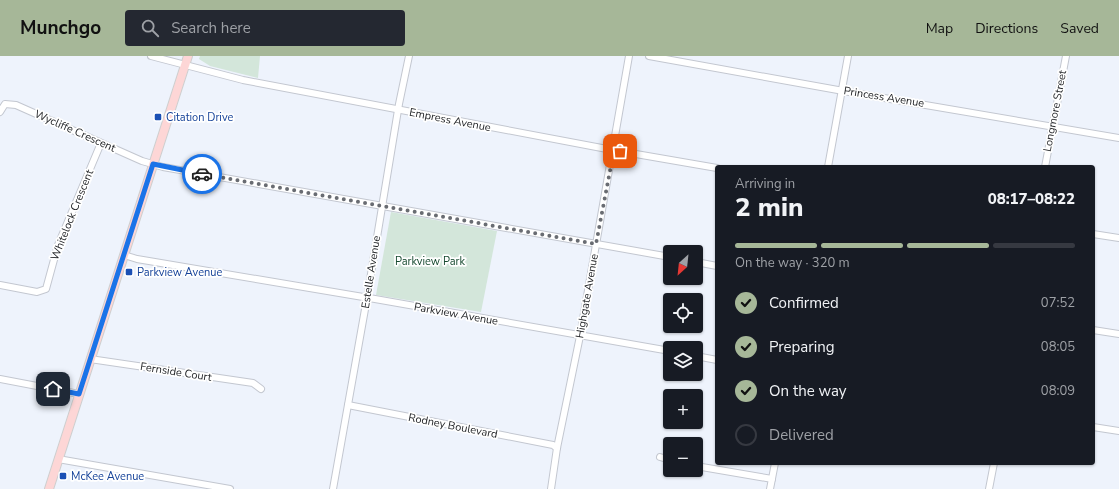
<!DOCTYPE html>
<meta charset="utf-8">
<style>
body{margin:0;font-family:"Nunito Sans",sans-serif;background:#242831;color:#f1f3f6;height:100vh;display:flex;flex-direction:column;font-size:15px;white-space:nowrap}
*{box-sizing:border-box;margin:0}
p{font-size:13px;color:#9ea1a6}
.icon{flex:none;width:22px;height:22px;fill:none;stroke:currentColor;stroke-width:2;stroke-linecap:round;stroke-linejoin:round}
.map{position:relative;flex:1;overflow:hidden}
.details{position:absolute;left:715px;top:109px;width:380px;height:300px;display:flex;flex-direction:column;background:#171b24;border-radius:4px;box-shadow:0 1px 3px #0004}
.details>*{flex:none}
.needle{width:26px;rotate:207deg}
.buttons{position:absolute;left:663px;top:189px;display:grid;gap:8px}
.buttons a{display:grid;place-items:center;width:40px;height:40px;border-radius:4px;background:#171b24;box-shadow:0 1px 3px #0004;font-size:20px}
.pin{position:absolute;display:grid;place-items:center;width:34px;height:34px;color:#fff;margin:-17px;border-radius:8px;box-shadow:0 2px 6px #0006}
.courier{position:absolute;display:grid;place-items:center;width:40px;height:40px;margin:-20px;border:3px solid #1a73e8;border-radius:50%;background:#fff;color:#222;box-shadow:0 1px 5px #0007}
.head em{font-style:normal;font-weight:800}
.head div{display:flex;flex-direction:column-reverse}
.head{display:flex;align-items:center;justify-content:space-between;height:68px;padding:0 20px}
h1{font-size:26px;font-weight:800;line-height:30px}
.bar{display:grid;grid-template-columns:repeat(4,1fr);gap:6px 4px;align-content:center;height:48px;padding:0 20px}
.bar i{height:5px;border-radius:3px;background:#363941}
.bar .active{background:#a6b798}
.bar p{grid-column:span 4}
ol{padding:0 20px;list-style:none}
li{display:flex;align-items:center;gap:12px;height:44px}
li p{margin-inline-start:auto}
li .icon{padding:4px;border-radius:50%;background:#a6b798;color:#111;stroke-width:4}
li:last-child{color:#9ea1a6}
li i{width:22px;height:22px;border:2px solid #363941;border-radius:50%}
header{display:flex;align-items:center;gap:24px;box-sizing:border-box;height:56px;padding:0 20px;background:#a6b798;color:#111}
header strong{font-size:19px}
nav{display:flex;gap:22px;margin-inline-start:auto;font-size:14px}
.search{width:280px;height:36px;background:#242831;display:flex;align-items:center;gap:10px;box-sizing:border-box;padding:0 14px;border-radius:4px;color:#9ea1a6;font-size:15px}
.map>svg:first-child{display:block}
.green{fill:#d3e6da}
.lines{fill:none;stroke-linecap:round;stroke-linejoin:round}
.minor-casing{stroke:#c3c7d0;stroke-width:8}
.major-casing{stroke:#cecfcf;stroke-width:10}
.minor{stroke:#fff;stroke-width:6}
.major{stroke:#fdd6d6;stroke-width:8}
.done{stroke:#696c72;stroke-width:4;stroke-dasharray:0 7.2}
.route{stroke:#1a73e8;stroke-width:5}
.transit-dot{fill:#1a4fb4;stroke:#fff;stroke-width:1.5}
.labels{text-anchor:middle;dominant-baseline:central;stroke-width:3.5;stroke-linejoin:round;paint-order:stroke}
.street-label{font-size:11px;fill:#222427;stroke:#fff}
.transit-label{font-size:11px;fill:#164399;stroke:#fff;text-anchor:start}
.park-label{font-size:11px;fill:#16492f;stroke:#fff}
</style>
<header>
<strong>Munchgo</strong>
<div class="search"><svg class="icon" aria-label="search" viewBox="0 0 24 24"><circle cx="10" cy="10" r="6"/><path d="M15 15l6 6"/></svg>Search here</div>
<nav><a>Map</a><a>Directions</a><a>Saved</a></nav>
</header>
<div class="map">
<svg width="1119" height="433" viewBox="0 0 1119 433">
<rect width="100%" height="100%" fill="#eef3fc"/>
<g class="green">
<polygon points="200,0 260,0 258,22 210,10 199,3"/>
<polygon points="391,156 497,175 481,256 376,239"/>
</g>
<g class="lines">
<defs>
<g id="minor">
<polyline points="151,0 243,24 607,93 717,112"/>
<polyline points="649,0 849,36 1119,82"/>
<polyline points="0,56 5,48 16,49 142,105 163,111 670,201"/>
<polyline points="828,111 848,0"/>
<polyline points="1045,111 1066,0"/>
<polyline points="1093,178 1119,182"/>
<polyline points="124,199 137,203 375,243 670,295"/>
<polyline points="696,206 717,210"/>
<polyline points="0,229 37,236 46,233 58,189 101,87"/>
<polyline points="1093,274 1119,278"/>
<polyline points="696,300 717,304"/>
<polyline points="90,303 253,327 261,333"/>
<polyline points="0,323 79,338"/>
<polyline points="348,349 553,389 557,392"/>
<polyline points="1093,371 1119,375"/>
<polyline points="660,401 670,404"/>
<polyline points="58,403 230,433"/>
<polyline points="696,410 772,423"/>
<polyline points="333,433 367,242 399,48 409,0"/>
<polyline points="551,433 557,392 580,280 629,0"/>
<polyline points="770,433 775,407"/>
<polyline points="989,433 994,407"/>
</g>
<polyline id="major" points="49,433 188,0"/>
</defs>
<use href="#minor" class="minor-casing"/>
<use href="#major" class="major-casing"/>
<use href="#minor" class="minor"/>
<use href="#major" class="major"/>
</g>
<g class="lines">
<polyline class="done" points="202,118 596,188 614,94 620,95"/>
<polyline class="route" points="53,333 79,338 153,108 202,118"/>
</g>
<g class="transit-dot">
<rect x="154" y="57" width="8" height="8" rx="2"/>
<rect x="125" y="212" width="8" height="8" rx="2"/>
<rect x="59" y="416" width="8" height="8" rx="2"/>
</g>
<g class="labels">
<g class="street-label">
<text transform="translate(884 41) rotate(9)">Princess Avenue</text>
<text transform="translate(1055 55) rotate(-79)">Longmore Street</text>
<text transform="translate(450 64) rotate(11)">Empress Avenue</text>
<text transform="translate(75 75) rotate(24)">Wycliffe Crescent</text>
<text transform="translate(72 159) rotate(-68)">Whitelock Crescent</text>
<text transform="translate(371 216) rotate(-81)">Estelle Avenue</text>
<text transform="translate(587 240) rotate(-80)">Highgate Avenue</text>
<text transform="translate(456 258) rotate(10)">Parkview Avenue</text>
<text transform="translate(176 316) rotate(9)">Fernside Court</text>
<text transform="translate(453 370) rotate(11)">Rodney Boulevard</text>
</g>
<g class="transit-label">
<text x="166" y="61">Citation Drive</text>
<text x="137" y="216">Parkview Avenue</text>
<text x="71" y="420">McKee Avenue</text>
</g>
<g class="park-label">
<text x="430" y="205">Parkview Park</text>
</g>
</g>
</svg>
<div class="buttons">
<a><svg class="needle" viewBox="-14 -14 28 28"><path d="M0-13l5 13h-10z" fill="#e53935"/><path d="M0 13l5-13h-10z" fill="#9ea1a6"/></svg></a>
<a><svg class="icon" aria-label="locate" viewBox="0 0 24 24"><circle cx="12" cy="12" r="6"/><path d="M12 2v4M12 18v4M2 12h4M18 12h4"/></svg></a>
<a><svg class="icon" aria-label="layers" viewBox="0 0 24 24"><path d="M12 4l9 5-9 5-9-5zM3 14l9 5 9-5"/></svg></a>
<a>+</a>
<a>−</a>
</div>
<div class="pin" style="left:620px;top:95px;background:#ea580c"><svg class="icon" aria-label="bag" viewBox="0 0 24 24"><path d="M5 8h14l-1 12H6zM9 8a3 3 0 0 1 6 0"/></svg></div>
<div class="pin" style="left:53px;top:333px;background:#1f2937"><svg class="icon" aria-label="home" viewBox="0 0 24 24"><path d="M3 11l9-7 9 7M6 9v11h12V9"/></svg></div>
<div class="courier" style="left:202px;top:118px"><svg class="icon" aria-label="car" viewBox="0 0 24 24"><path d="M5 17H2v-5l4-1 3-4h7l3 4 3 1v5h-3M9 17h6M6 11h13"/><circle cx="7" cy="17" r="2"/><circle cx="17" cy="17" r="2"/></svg></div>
<section class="details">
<div class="head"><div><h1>2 min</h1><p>Arriving in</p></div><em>08:17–08:22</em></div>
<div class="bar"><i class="active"></i><i class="active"></i><i class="active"></i><i></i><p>On the way · 320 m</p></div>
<ol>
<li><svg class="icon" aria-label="check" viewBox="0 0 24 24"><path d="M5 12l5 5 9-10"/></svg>Confirmed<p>07:52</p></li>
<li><svg class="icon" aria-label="check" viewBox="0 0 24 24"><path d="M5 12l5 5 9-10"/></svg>Preparing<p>08:05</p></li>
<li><svg class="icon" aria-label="check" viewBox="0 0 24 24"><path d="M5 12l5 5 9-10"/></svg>On the way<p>08:09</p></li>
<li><i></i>Delivered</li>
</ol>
</section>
</div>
